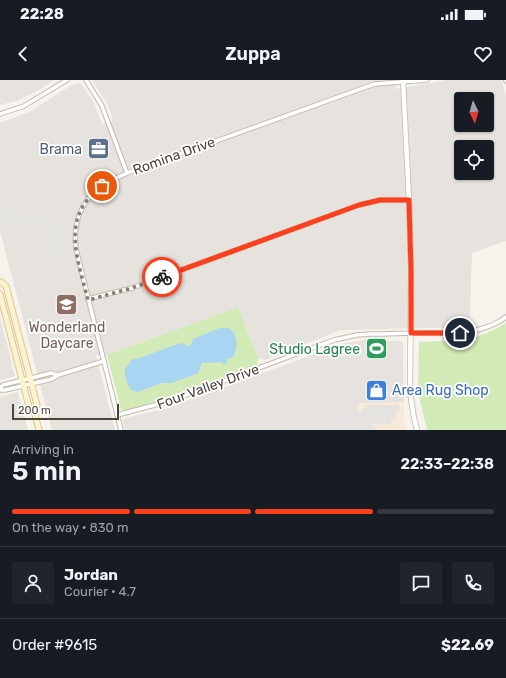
<!DOCTYPE html>
<meta charset="utf-8">
<style>
body{margin:0;font-family:Rubik,sans-serif;background:#20242c;color:#f1f3f6;height:100vh;display:flex;flex-direction:column;font-size:15px;white-space:nowrap}
*{box-sizing:border-box;margin:0}
p{font-size:13px;color:#9ea1a6}
.icon{flex:none;width:22px;height:22px;fill:none;stroke:currentColor;stroke-width:2;stroke-linecap:round;stroke-linejoin:round}
.map{position:relative;height:350px;overflow:hidden}
.sheet{display:flex;flex-direction:column;background:#171b24;flex:1}
.sheet>*{flex:none}
.needle{width:26px;rotate:175deg}
.tools{position:absolute;left:454px;top:12px;display:grid;gap:8px}
.tools a{display:grid;place-items:center;width:40px;height:40px;border-radius:4px;background:#171b24;box-shadow:0 1px 3px #0004;font-size:20px}
.scale{position:absolute;left:12px;bottom:10px;width:107px;box-sizing:border-box;padding-left:4px;border:2px solid #4b4439;border-top:0;font-size:11px;line-height:14px;white-space:nowrap;color:#4b4439;-webkit-text-stroke:3px #fff;paint-order:stroke}
.pin{position:absolute;display:grid;place-items:center;width:34px;height:34px;color:#fff;margin:-17px;border:2px solid #fff;border-radius:50%;box-shadow:0 1px 4px #0007}
.courier{position:absolute;display:grid;place-items:center;width:40px;height:40px;margin:-20px;border:3px solid #fc3f1d;border-radius:50%;background:#fff;color:#222;box-shadow:0 1px 5px #0007}
.headline em{font-style:normal;font-weight:600}
.headline div{display:flex;flex-direction:column-reverse}
.headline{display:flex;align-items:center;justify-content:space-between;height:68px;padding:0 12px}
h1{font-size:26px;font-weight:600;line-height:30px}
.bar{display:grid;grid-template-columns:repeat(4,1fr);gap:6px 4px;align-content:center;height:48px;padding:0 12px}
.bar i{height:5px;border-radius:3px;background:#363941}
.bar .on{background:#fc3f1d}
.bar p{grid-column:span 4}
.line{display:flex;align-items:center;gap:10px;padding:0 12px;border-top:1px solid #363941}
.line div{flex:1}
.round{display:grid;place-items:center;flex:none;width:42px;height:42px;border-radius:4px;background:#20242c}
.status{display:flex;justify-content:space-between;align-items:center;height:28px;padding:0 20px;background:#171b24;direction:ltr}
.status svg{height:11px;fill:currentColor}
header{display:flex;justify-content:space-between;align-items:center;height:52px;padding:0 12px;background:#171b24;font-size:18px;font-weight:600}
.map>svg:first-child{display:block}
.commercial{fill:#f7ead8}
.industrial{fill:#e6e2dd;fill-rule:evenodd}
.green{fill:#d2eab5}
.parking{fill:#e5e3e0}
.water{fill:#a9d4f2}
.lines{fill:none;stroke-linecap:round;stroke-linejoin:round}
.minor-casing{stroke:#c2bbae;stroke-width:5.5}
.tertiary-casing{stroke:#c2bbae;stroke-width:6}
.secondary-casing{stroke:#d6c79b;stroke-width:7}
.minor{stroke:#fff;stroke-width:3.5}
.tertiary{stroke:#fff;stroke-width:4.5}
.secondary{stroke:#fff3cd;stroke-width:5}
.done{stroke:#878178;stroke-width:4;stroke-dasharray:0 7.2}
.route{stroke:#fc3f1d;stroke-width:5}
.labels{text-anchor:middle;dominant-baseline:central;stroke-width:3.5;stroke-linejoin:round;paint-order:stroke}
.service-label{font-size:14px;fill:#4e5e75;stroke:#fff;text-anchor:end}
.street-label{font-size:14px;fill:#4b4439;stroke:#fff}
.education-label{font-size:14px;fill:#785e54;stroke:#fff}
.leisure-label{font-size:14px;fill:#27864d;stroke:#fff;text-anchor:end}
.shop-label{font-size:14px;fill:#366cbe;stroke:#fff;text-anchor:start}
</style>
<div class="status"><b>22:28</b><svg viewBox="0 0 49 12"><path d="M0 12V9h3v3zM5 12V6h3v6zM10 12V3h3v9zM15 12V0h3v12zM26 1h20v11H26zM47 4h2v5h-2z"/></svg></div>
<header><svg class="icon" aria-label="back" viewBox="0 0 24 24"><path d="M15 5l-7 7 7 7"/></svg>Zuppa<svg class="icon" aria-label="heart" viewBox="0 0 24 24"><path d="M12 20l-8-8c-3-5 5-10 8-4 3-6 11-1 8 4z"/></svg></header>
<div class="map">
<svg width="506" height="350" viewBox="0 0 506 350">
<rect width="100%" height="100%" fill="#f6f3ec"/>
<polygon class="commercial" points="358,322 404,322 404,338 408,350 364,350 355,327"/>
<g class="industrial">
<polygon points="0,0 54,0 39,10 16,21 0,25"/>
<path d="M92,0H395L396,9L447,0H501L506,15V161L472,173L469,247L341,250L265,280L258,279L238,227L107,275H96L115,350H52L0,151V43L29,32L70,6L80,2L94,23L102,44L113,40L108,25ZM461,19H487V45H461ZM461,67H487V93H461Z"/>
<polygon points="0,237 12,284 11,284 15,296 0,300"/>
<polygon points="363,260 403,261 404,322 358,323 358,326 356,327 364,350 125,350 123,341 125,338 165,329 341,264"/>
<polygon points="18,312 28,350 0,350 0,317"/>
</g>
<g class="green">
<polygon points="238,227 258,279 257,285 159,321 125,331 121,329 107,275"/>
<polygon points="506,243 506,350 427,350 418,311 419,262 468,260 494,250"/>
</g>
<g class="parking">
<polygon points="7,0 15,0 20,15 13,18"/>
<polygon points="2,126 68,142 63,152 66,153 68,172 64,172 65,175 42,178 41,172 39,172 37,149 2,144 0,137 0,130"/>
<polygon points="477,137 476,170 472,172 473,139"/>
<rect x="468" y="147" width="3" height="52"/>
<polygon points="291,157 295,166 282,171 278,162"/>
<polygon points="424,162 429,162 428,191 423,191 423,186 419,186 420,167 423,167"/>
<polygon points="469,201 471,201 470,242 468,242"/>
<polygon points="161,206 163,212 140,220 138,214"/>
<polygon points="127,217 129,223 101,230 100,225 102,224"/>
<polygon points="133,219 142,251 138,252 130,220"/>
<polygon points="355,225 371,226 371,227 375,227 374,240 371,240 371,244 354,244 354,235 367,235 367,237 369,237 369,230 367,230 367,233 355,233"/>
<polygon points="344,238 345,242 341,244 342,247 317,257 314,249"/>
<polygon points="305,253 308,261 296,266 293,258"/>
<polygon points="366,325 399,325 400,331 397,331 397,334 394,335 395,337 391,341 391,344 371,344 371,341 370,341 371,346 374,345 376,350 365,350 358,333 362,331 362,328 366,328"/>
<polygon points="354,331 355,334 358,333 364,350 325,350 323,346 326,345 325,341"/>
<polygon points="320,341 323,349 295,350"/>
</g>
<path class="water" d="M220,248H228L234,252C237,261 238,268 233,277L227,279V283L224,285L222,282L202,283L198,293L172,303H161L138,312L131,310C128,304 122,294 126,288C128,284 130,285 131,280L143,277L169,267L182,263L190,267L193,259Z"/>
<g class="lines">
<defs>
<g id="minor">
<polyline points="86,0 102,26 127,93"/>
<polyline points="506,0 506,1"/>
<polyline points="0,34 24,26 67,0"/>
<polyline points="88,219 132,208 359,125 380,120 409,120"/>
<polyline points="0,308 3,305 51,293 58,295"/>
<polyline points="0,310 5,310 52,299 58,295 104,281"/>
<path d="M117,335L170,321L334,260L357,255L371,254C388,254 406,253 423,253C452,253 482,255 506,237"/>
<path d="M121,350L76,169C73,145 80,123 99,108C107,101 118,98 127,93L366,7L375,4L427,0"/>
</g>
<polyline id="tertiary" points="403,0 409,120 411,191 410,312 414,338 417,350"/>
<g id="secondary">
<polyline points="1,202 6,206 37,325 34,331"/>
<polyline points="0,214 29,327 34,331 39,350"/>
</g>
</defs>
<use href="#minor" class="minor-casing"/>
<use href="#tertiary" class="tertiary-casing"/>
<use href="#secondary" class="secondary-casing"/>
<use href="#minor" class="minor"/>
<use href="#tertiary" class="tertiary"/>
<use href="#secondary" class="secondary"/>
</g>
<g class="lines">
<path class="done" d="M102,106C97,109 93,113 89,118C63,147 80,187 88,220L132,208L162,197"/>
<polyline class="route" points="162,197 359,125 380,120 409,120 411,191 411,253 460,253"/>
</g>
<defs>
<symbol id="office-square" viewBox="-11 -11 22 22"><rect x="-9" y="-9" width="18" height="18" rx="4" fill="#5c6f8a" stroke="#fff"/><path d="M-6-3h4V-5.5h4V-3h4V5H-6ZM-1-4.5V-3h2v-1.5ZM-6 0V1H6V0Z" fill="#fff"/></symbol>
<symbol id="school-square" viewBox="-11 -11 22 22"><rect x="-9" y="-9" width="18" height="18" rx="4" fill="#8d6e63" stroke="#fff"/><path d="M0-5L7-2L0 1L-7-2ZM-4 1L0 2.5L4 1V4Q0 6-4 4Z" fill="#fff"/></symbol>
<symbol id="stadium-square" viewBox="-11 -11 22 22"><rect x="-9" y="-9" width="18" height="18" rx="4" fill="#2e9e5b" stroke="#fff"/><path d="M0-5a6.5 5 0 1 0 0 10a6.5 5 0 1 0 0-10ZM-3.5-1.8h7v3.6h-7Z" fill="#fff"/></symbol>
<symbol id="shop-square" viewBox="-11 -11 22 22"><rect x="-9" y="-9" width="18" height="18" rx="4" fill="#3f7fe0" stroke="#fff"/><path d="M-5-2.5h2.3a2.7 3.5 0 0 1 5.4 0H5L5.5 6h-11ZM-1.5-2.5h3a1.5 2.3 0 0 0-3 0Z" fill="#fff"/></symbol>
</defs>
<g fill-rule="evenodd">
<use href="#office-square" x="86" y="56" width="25" height="25"/>
<use href="#school-square" x="54" y="212" width="25" height="25"/>
<use href="#stadium-square" x="364" y="256" width="25" height="25"/>
<use href="#shop-square" x="364" y="298" width="25" height="25"/>
</g>
<g class="labels">
<g class="service-label">
<text x="82" y="69">Brama</text>
</g>
<g class="street-label">
<text transform="translate(174 76) rotate(-20)">Romina Drive</text>
<text transform="translate(208 307) rotate(-20)">Four Valley Drive</text>
</g>
<g class="education-label">
<text x="67" y="247">Wonderland<tspan x="67" dy="16">Daycare</tspan></text>
</g>
<g class="leisure-label">
<text x="360" y="269">Studio Lagree</text>
</g>
<g class="shop-label">
<text x="392" y="310">Area Rug Shop</text>
</g>
</g>
</svg>
<div class="tools">
<a><svg class="needle" viewBox="-14 -14 28 28"><path d="M0-13l5 13h-10z" fill="#e53935"/><path d="M0 13l5-13h-10z" fill="#9ea1a6"/></svg></a>
<a><svg class="icon" aria-label="locate" viewBox="0 0 24 24"><circle cx="12" cy="12" r="6"/><path d="M12 2v4M12 18v4M2 12h4M18 12h4"/></svg></a>
</div>
<div class="scale">200 m</div>
<div class="pin" style="left:102px;top:106px;background:#ea580c"><svg class="icon" aria-label="bag" viewBox="0 0 24 24"><path d="M5 8h14l-1 12H6zM9 8a3 3 0 0 1 6 0"/></svg></div>
<div class="pin" style="left:460px;top:253px;background:#1f2937"><svg class="icon" aria-label="home" viewBox="0 0 24 24"><path d="M3 11l9-7 9 7M6 9v11h12V9"/></svg></div>
<div class="courier" style="left:162px;top:197px"><svg class="icon" aria-label="bike" viewBox="0 0 24 24"><circle cx="6" cy="16" r="4"/><circle cx="18" cy="16" r="4"/><path d="M6 16l4-8h5l3 8M10 8l3 8H6M13 5h3"/></svg></div>
</div>
<section class="sheet">
<div class="headline"><div><h1>5 min</h1><p>Arriving in</p></div><em>22:33–22:38</em></div>
<div class="bar"><i class="on"></i><i class="on"></i><i class="on"></i><i></i><p>On the way · 830 m</p></div>
<div class="line" style="height:72px"><a class="round"><svg class="icon" aria-label="person" viewBox="0 0 24 24"><circle cx="12" cy="8" r="4"/><path d="M4 21q1-7 8-7t8 7"/></svg></a><div><b>Jordan</b><p>Courier · 4.7</p></div><a class="round"><svg class="icon" aria-label="chat" viewBox="0 0 24 24"><path d="M4 5h16v11H9l-5 4z"/></svg></a><a class="round"><svg class="icon" aria-label="phone" viewBox="0 0 24 24"><path d="M5 4h4l2 5-3 2q2 4 5 5l2-3 5 2v4C11 20 4 13 5 4z"/></svg></a></div>
<div class="line" style="height:52px"><div>Order #9615</div><b>$22.69</b></div>
</section>
